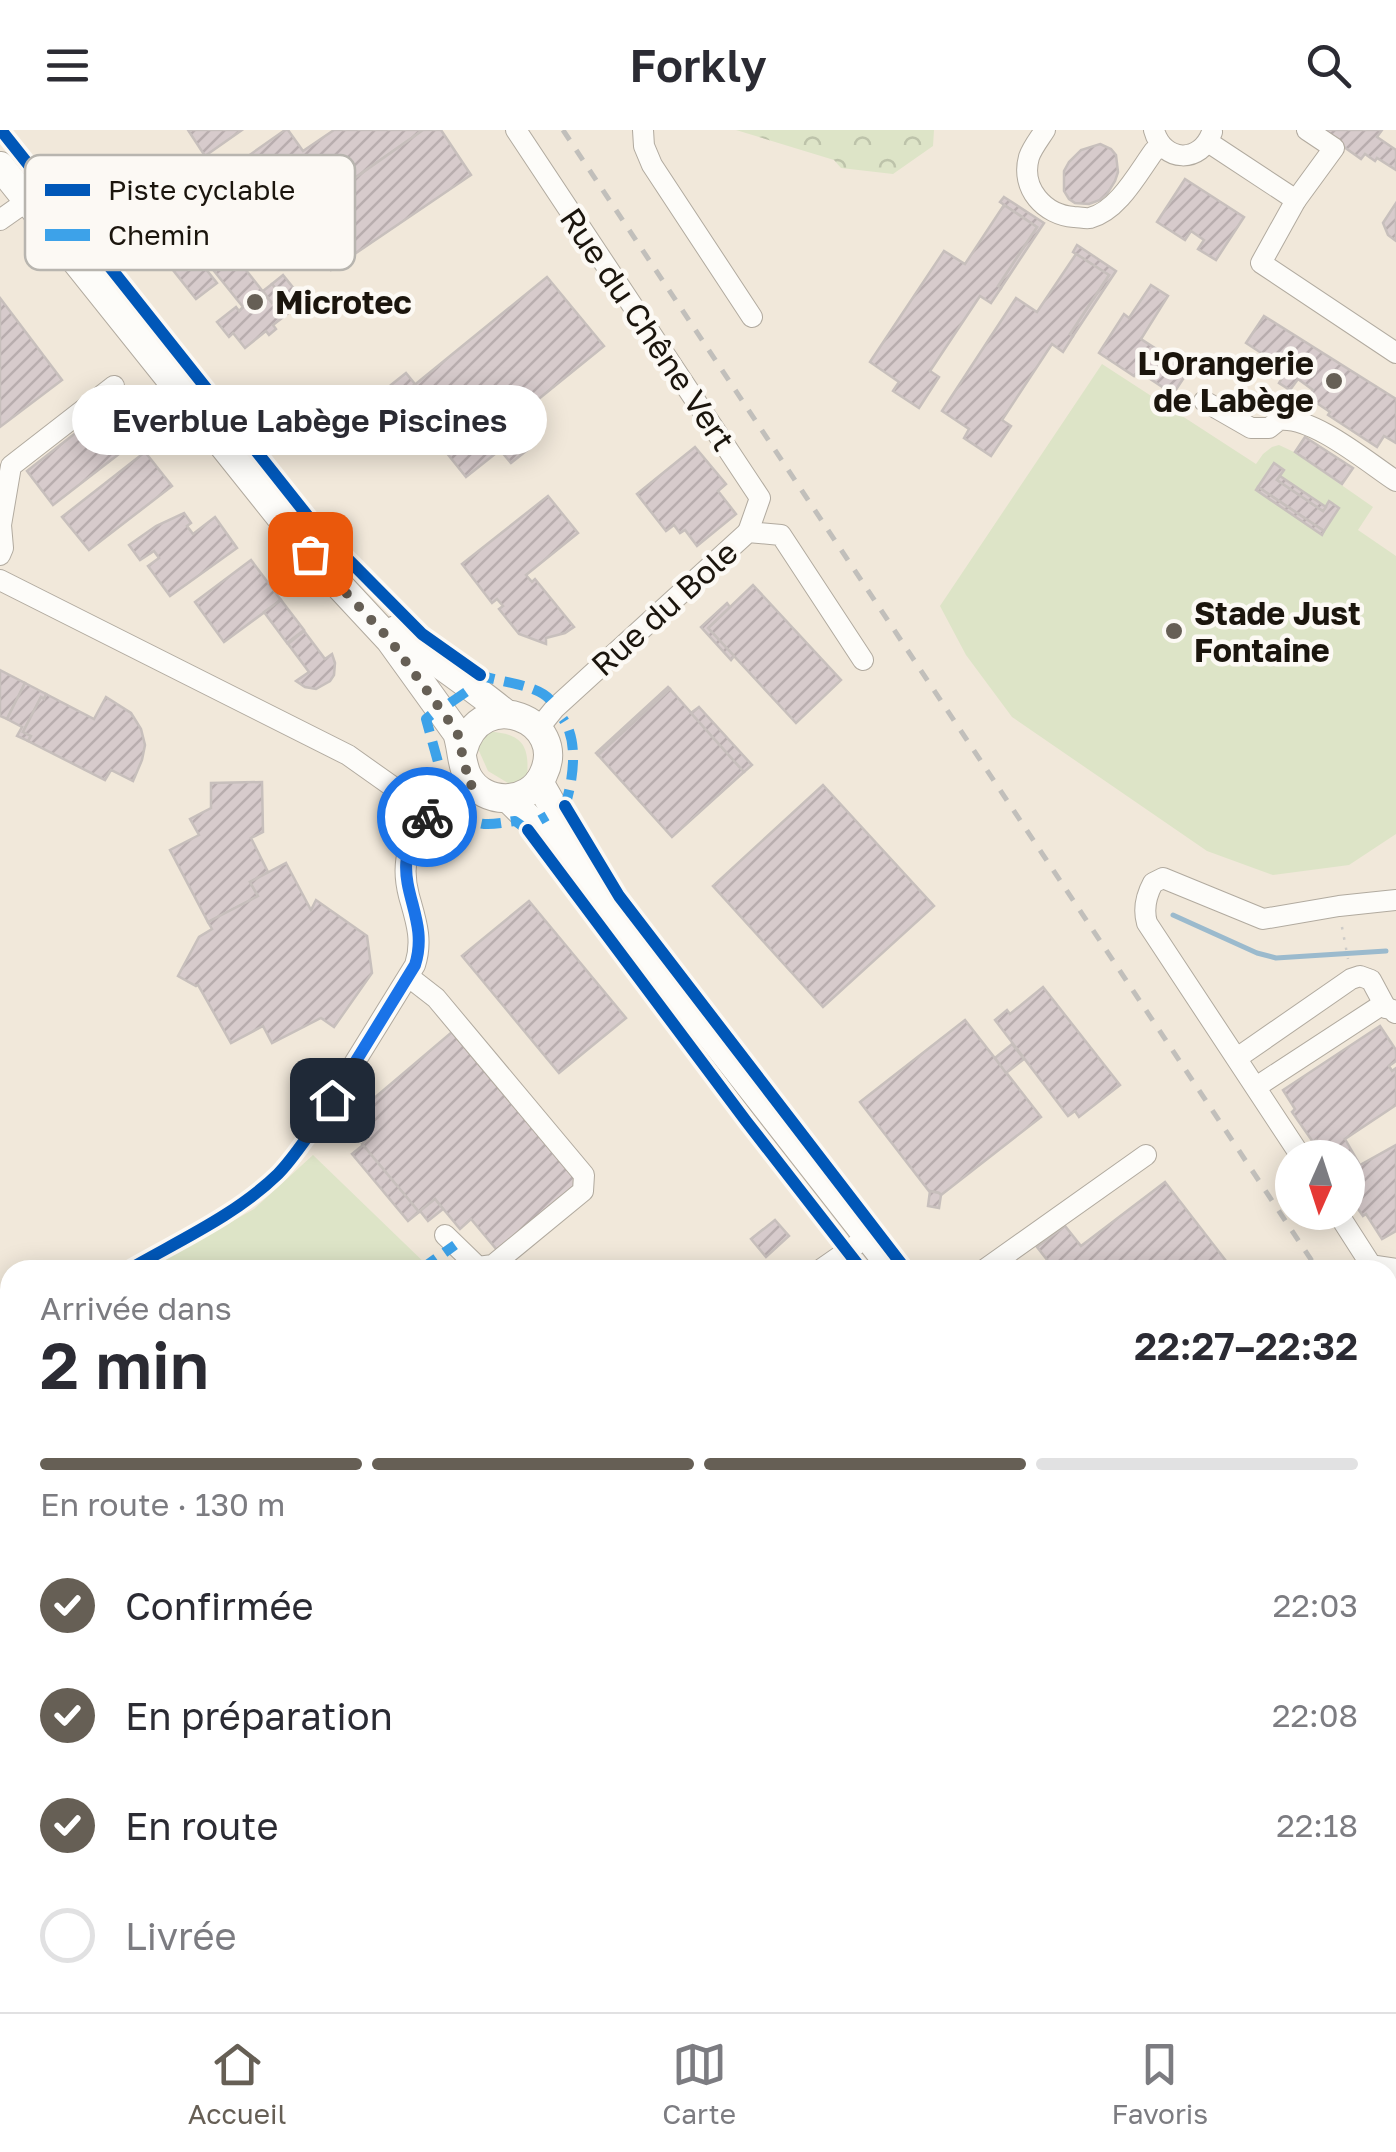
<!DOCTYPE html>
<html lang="fr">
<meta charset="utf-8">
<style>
body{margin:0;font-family:"Golos Text",sans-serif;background:#f7f7f7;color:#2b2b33;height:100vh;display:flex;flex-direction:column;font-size:38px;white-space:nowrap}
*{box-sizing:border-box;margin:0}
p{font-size:32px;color:#7c7c81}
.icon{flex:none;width:55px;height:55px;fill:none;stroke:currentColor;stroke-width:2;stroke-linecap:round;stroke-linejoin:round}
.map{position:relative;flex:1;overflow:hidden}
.details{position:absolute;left:0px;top:1130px;width:1398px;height:752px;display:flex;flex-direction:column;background:#fff;border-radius:30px 30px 0 0;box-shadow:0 5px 25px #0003}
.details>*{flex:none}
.needle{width:65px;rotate:183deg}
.fabs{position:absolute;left:1275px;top:1010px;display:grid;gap:20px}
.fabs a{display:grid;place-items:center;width:90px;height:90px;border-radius:50%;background:#fff;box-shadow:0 5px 25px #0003;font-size:50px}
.pin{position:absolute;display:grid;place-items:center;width:85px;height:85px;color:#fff;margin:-42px;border-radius:20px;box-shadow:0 5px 15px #0006}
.courier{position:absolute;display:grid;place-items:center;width:100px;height:100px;margin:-50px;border:8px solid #1a73e8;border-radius:50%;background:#fff;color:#222;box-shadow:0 2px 12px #0007}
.bubble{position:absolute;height:70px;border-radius:35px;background:#fff;box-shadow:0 5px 25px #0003;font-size:32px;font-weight:600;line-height:70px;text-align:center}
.headline em{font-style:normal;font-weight:600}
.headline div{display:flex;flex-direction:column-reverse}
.headline{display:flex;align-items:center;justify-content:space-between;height:170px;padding:0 40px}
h1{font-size:65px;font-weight:600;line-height:75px}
.bar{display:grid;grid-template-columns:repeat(4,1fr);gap:15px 10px;align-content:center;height:120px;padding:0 40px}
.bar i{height:12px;border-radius:8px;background:#e1e1e2}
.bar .active{background:#665f55}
.bar p{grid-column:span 4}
ol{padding:0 40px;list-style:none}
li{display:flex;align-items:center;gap:30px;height:110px}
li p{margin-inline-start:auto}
li .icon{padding:10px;border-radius:50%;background:#665f55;color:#fff;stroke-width:4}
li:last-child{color:#7c7c81}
li i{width:55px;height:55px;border:5px solid #e1e1e2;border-radius:50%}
header{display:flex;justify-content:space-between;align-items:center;height:130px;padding:0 40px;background:#fff;font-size:45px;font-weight:600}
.dock{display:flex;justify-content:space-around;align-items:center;height:140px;border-top:2px solid #e1e1e2;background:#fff;font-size:28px;color:#7c7c81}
.dock a{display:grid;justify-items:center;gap:5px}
.dock .active{color:#665f55}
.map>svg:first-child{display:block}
.green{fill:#dde4c7}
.forest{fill:url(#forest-crowns)}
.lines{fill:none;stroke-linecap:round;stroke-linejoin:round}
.stream{stroke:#9bbacd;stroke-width:5}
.building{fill:url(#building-hatch);stroke:#c7bfbc;stroke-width:2.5}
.minor-casing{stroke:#b1aa9f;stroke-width:22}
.major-casing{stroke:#b1aa9f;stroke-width:30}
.path{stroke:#ceccc8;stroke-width:2.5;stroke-dasharray:2.5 8;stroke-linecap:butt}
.minor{stroke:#fdfcf9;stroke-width:20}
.major{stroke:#fdfcf9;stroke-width:28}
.rail{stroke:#c1bfbb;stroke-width:5;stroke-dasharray:12 12;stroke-linecap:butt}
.quiet{stroke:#3da2e9;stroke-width:10;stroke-dasharray:20 10;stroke-linecap:butt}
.cycleway-casing{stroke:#fcf9f4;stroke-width:19}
.cycleway{stroke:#0057b8;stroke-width:12}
.done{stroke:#665f55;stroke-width:10;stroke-dasharray:0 18}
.route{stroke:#1a73e8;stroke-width:12}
.poi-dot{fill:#665f55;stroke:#fcf9f4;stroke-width:4}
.labels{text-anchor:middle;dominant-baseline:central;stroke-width:9;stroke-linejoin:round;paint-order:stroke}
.poi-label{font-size:32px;font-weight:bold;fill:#1b150d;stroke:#fcf9f4;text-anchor:start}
.street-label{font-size:32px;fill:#1b150d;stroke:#fcf9f4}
.key{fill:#fcf9f4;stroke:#b8b5af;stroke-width:2.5}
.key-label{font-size:28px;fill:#1b150d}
</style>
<header><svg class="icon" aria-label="menu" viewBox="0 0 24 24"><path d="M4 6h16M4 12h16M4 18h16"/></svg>Forkly<svg class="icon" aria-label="search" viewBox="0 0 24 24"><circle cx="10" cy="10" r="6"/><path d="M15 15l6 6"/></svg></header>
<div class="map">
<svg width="1396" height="1882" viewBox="0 0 1396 1882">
<defs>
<pattern id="forest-crowns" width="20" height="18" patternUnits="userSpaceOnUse" patternTransform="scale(2.5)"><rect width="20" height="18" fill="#dde4c7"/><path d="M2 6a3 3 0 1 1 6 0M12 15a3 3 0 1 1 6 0" fill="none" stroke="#bdc3aa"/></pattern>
<pattern id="building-hatch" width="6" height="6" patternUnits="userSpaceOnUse" patternTransform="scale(2.5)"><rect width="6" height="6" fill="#d7cbcc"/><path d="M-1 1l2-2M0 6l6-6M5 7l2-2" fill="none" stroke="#b8adae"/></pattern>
</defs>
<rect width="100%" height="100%" fill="#f1e8da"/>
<g class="green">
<polygon points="1102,234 1256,334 1263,324 1272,317 1279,315 1294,322 1373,377 1358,400 1396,426 1396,704 1349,735 1273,745 1207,721 1012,587 966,525 940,476"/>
<path d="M486,601C521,604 530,612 527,649L513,656L488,641L475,612Z"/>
<polygon points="313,1025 432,1140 147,1140 254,1079"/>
<polygon points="10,1219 10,1851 0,1850 0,1224"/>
<polygon points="857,1872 863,1882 428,1882 354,1873"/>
</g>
<g class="forest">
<polygon points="736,0 934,0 933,16 893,44 841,38 834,30"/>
<polygon points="0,1850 10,1851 10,1872 354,1872 428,1882 0,1882"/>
</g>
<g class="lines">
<polyline class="stream" points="1173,785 1257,823 1276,828 1386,821"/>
</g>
<g class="building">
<polygon points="188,0 242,0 205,26"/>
<polygon points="285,0 288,0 303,21 334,0 423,0 276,103 231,38"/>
<polygon points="423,0 441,0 471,45 331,140 297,89"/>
<polygon points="1320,0 1382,0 1377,7 1396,20 1396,40 1377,28 1375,31 1365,24 1361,29"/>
<polygon points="1100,14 1111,19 1116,25 1118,42 1115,51 1107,64 1100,70 1089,74 1075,73 1069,69 1064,61 1064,41 1069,32 1081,20"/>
<polygon points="1185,49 1244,87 1216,130 1198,119 1204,110 1191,101 1185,110 1157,92"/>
<polygon points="1004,67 1044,93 1001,158 998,156 1037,97 1000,72"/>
<polygon points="1396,73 1396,111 1388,105 1383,93"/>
<polygon points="1004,75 1037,97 998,156 1001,158 991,173 980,166 930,241 939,247 919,278 893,261 899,252 870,232 944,121 965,134"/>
<polygon points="178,104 217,153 196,169 157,120"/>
<polygon points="1077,115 1116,141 1073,206 1070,204 1109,145 1073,122"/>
<polygon points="1076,124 1109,145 1070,204 1073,206 1063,222 1052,214 1002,290 1011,296 991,326 964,308 969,299 942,281 1016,168 1037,182"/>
<polygon points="234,125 272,173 281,165 272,154 283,145 304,171 273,195 276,199 269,205 266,201 245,218 233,203 229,207 217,192 236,177 239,181 243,177 214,141"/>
<polygon points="547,147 604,216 530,276 544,293 529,305 536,313 511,333 500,320 466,347 401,266"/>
<polygon points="272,154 281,165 272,173 263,161"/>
<polygon points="1151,155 1168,166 1141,209 1189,240 1173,264 1138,241 1134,246 1099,223 1124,184 1129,188"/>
<polygon points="0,168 62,250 0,297"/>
<polygon points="1264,186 1396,269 1396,313 1384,306 1377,317 1328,285 1330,282 1308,267 1313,260 1298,249 1290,260 1279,253 1287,240 1246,213"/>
<polygon points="406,243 415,254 401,266 391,255"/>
<polygon points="110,276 137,310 53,375 27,341"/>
<polygon points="1305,307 1353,338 1342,354 1295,322"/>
<polygon points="695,317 726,354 718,361 736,384 697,416 685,400 680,403 674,395 666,401 637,364"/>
<polygon points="145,322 172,356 89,420 62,387"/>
<polygon points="1274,333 1284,340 1277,350 1323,381 1329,371 1339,378 1324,401 1258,357"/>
<polygon points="1280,346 1326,377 1323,381 1277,350"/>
<polygon points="1258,357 1324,401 1322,405 1256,360"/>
<polygon points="548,366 578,403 526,445 532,452 535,449 574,497 565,503 546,508 546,514 519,504 499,479 503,476 497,469 492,473 462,434"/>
<polygon points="184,383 191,393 187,396 193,404 215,387 237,418 170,466 148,436 159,428 154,421 140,430 129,415 156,396"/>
<polygon points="251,430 281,470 224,512 195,472"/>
<polygon points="753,455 841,550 796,593 708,498"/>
<polygon points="281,470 304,500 287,513 264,482"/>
<polygon points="727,473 730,477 708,498 734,526 731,530 701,497"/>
<polygon points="304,501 325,529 332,524 335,533 334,545 330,551 316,559 305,557 296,551 309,542 288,514"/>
<polygon points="0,540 25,553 7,589 0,586"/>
<polygon points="25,553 46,564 44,569 41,567 23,602 31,606 28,611 17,606 22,597 7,589"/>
<polygon points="668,557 670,559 598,625 596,623"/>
<polygon points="670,559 744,642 672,707 598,625"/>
<polygon points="46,564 94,589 106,567 131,583 141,599 145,615 142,630 133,651 111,640 105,650 28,611 31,606 23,602 41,567 44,569"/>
<polygon points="699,577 752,635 744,642 691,583"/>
<polygon points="262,652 263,702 251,708 268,742 250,752 258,766 208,792 170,720 199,705 190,689 211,678 211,653"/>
<polygon points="823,655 934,776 823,877 713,756"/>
<polygon points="286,733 311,780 316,770 367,806 372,843 334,897 321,888 272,913 263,896 231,913 198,855 196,856 178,846 199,807 212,799 208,792 258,766 250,752"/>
<polygon points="529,771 626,888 559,943 462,826"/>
<polygon points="1043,857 1120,955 1079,987 1075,981 1068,986 995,890 1007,880 1010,884"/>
<polygon points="965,890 1041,987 941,1065 939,1063 929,1061 860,972"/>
<polygon points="1380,896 1396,920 1396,931 1389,936 1392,941 1396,938 1396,975 1345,1009 1360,1035 1396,1015 1396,1101 1382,1109 1366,1084 1363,1086 1356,1076 1349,1081 1348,1078 1348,1028 1328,1028 1316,1010 1313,1012 1292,982 1295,979 1283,960"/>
<polygon points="452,902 579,1052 497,1120 471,1089 460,1099 435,1069 419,1082 362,1014 369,1008 352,987"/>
<polygon points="1012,914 1024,929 1006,943 995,928"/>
<polygon points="363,1015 419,1082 408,1091 352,1024"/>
<polygon points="1165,1052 1233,1140 1055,1140 1037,1117 1065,1096 1081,1116"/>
<polygon points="930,1061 939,1063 941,1065 939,1078 928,1076"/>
<polygon points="435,1069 443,1079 428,1091 420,1081"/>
<polygon points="775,1090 789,1106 766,1127 751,1109"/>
<polygon points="1388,1338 1396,1350 1396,1372 1388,1378"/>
<polygon points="1396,1418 1396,1526 1390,1530 1388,1528 1388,1423"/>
<polygon points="1090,1872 1126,1872 1133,1882 1072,1882"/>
</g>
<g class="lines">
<defs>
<g id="minor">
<polyline points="516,0 760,368 748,402"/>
<polyline points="643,0 644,16 652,35 752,187"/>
<path d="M1045,0C1040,8 1032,18 1029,27C1020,59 1045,85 1074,87C1080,87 1085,89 1090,88C1118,81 1138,43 1154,21L1162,17"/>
<path d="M1154,0C1163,33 1201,34 1212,2"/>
<polyline points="1208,12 1296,70 1261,133 1396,223"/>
<polyline points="1296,70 1334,18 1307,0"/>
<polyline points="0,90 27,71"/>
<path d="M1204,271L1251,298H1269L1279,290C1313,286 1367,332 1396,351"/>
<polyline points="0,425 3,418 1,395 11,336 114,256"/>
<polyline points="0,450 348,625 396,659 428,686"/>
<polyline points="538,599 555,578 748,402 781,405 863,530"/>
<polyline points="409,847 436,868 584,1045 583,1061 493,1135 478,1137 445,1105"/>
<polyline points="1237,928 1351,849 1360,846 1371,850 1386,878"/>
<polyline points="1256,957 1380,876 1393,880 1395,883"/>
<path d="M316,995L415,835C423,810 416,791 409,766C394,709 429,681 473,654"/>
<path d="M1302,1028L1147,793C1143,779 1146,766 1153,753L1163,748L1263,789L1339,776L1396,770"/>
<polyline points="1337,1082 1371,1135 1396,1139"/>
<polyline points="820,1140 856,1115"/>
<polyline points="984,1140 1146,1025"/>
<polyline points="1388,1580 1396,1575"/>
<polyline points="1388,1622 1396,1617"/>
<polyline points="1388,1645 1396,1639"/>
<polyline points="1388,1738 1396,1751"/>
<polyline points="1141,1872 1148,1882"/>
<polyline points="1225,1872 1225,1882"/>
<polyline points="1056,1882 1070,1872"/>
<polyline points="1245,1882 1248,1872"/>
</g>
<g id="major">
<path d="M0,36L310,424L390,510L457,603C462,617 461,634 468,647C484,676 529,675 543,645C570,590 480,554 463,620"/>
<path d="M396,500C431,530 470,554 506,584"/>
<polyline points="539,652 608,774 894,1140"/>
<polyline points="509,669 534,694 577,752"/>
<polyline points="1388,1831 1396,1836"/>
</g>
</defs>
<use href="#minor" class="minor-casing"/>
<use href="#major" class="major-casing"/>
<g class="path">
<polyline points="1342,797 1348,829"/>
<polyline points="1388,1277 1396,1290"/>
</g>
<use href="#minor" class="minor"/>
<use href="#major" class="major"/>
<g class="rail">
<polyline points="563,0 1318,1140"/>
<polyline points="1388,1244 1396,1257"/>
</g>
<g class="quiet">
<path d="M477,549L480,545C501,553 539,554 552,572"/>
<polyline points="450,573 466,562"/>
<polyline points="431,585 426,589 438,632 439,656 441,658"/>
<path d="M562,677L565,676C573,651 579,611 563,589"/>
<path d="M456,678C480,699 485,695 515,691L528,700L529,699"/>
<polyline points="540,690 547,686"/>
<polyline points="420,1140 455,1115"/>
<polyline points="0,1213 10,1208"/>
<polyline points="1388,1611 1396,1607"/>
<polyline points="1388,1798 1396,1808"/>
<polyline points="1355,1872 1394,1882"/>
<polyline points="1309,1882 1313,1872"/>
</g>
<defs>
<g id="cycleway">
<polyline points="1,0 318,399 422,504 480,545"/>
<polyline points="565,676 619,766 906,1140"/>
<polyline points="528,700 746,991 862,1140"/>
<path d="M128,1140C178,1111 236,1085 278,1044C292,1030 304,1011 316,995"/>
</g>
</defs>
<use href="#cycleway" class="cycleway-casing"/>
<use href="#cycleway" class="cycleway"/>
</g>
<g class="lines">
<path class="done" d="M310,424L390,510L457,602C463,620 462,638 473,654L449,669L427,687"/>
<path class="route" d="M332,970L415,835C433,779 378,745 427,687"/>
</g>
<g class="poi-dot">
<circle cx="255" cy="172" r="10"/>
<circle cx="1334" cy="251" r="10"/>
<circle cx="1174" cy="501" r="10"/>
</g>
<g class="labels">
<g class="poi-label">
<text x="275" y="172">Microtec</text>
<text x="1314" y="233" text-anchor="end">L'Orangerie<tspan x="1314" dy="37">de Labège</tspan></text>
<text x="1194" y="483">Stade Just<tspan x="1194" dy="37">Fontaine</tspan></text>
</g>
<g class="street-label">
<text transform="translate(648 199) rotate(56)">Rue du Chêne Vert</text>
<text transform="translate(664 478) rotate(-42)">Rue du Bole</text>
</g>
</g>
<rect x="25" y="25" width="330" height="115" rx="15" class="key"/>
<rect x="45" y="54" width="45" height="12" fill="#0057b8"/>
<rect x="45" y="99" width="45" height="12" fill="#3da2e9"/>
<g class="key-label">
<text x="108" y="70">Piste cyclable</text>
<text x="108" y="115">Chemin</text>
</g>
</svg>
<div class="fabs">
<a><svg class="needle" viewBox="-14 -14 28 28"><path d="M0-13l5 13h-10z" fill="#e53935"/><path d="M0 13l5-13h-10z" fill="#7c7c81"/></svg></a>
</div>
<div class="pin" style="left:310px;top:424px;background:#ea580c"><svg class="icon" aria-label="bag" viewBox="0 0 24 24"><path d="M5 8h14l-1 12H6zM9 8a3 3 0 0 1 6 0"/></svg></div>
<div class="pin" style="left:332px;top:970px;background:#1f2937"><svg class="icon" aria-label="home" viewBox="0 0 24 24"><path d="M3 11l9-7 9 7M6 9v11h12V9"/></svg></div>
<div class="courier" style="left:427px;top:687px"><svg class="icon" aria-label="bike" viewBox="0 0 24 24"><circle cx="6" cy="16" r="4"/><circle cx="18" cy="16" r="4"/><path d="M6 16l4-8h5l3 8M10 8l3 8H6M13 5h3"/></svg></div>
<div class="bubble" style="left:72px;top:255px;width:475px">Everblue Labège Piscines</div>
<section class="details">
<div class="headline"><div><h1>2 min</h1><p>Arrivée dans</p></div><em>22:27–22:32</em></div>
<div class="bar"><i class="active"></i><i class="active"></i><i class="active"></i><i></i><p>En route · 130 m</p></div>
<ol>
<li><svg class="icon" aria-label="check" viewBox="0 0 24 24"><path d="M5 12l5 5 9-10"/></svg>Confirmée<p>22:03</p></li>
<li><svg class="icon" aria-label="check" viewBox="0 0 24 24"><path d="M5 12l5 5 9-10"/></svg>En préparation<p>22:08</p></li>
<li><svg class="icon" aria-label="check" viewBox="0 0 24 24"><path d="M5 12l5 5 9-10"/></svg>En route<p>22:18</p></li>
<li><i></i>Livrée</li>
</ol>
</section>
</div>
<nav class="dock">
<a class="active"><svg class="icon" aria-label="home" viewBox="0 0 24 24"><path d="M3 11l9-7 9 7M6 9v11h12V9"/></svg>Accueil</a>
<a><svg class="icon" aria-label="map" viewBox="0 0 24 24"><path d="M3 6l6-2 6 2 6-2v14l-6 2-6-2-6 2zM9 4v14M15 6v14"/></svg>Carte</a>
<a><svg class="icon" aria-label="saved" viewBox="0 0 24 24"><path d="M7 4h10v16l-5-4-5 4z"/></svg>Favoris</a>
</nav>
